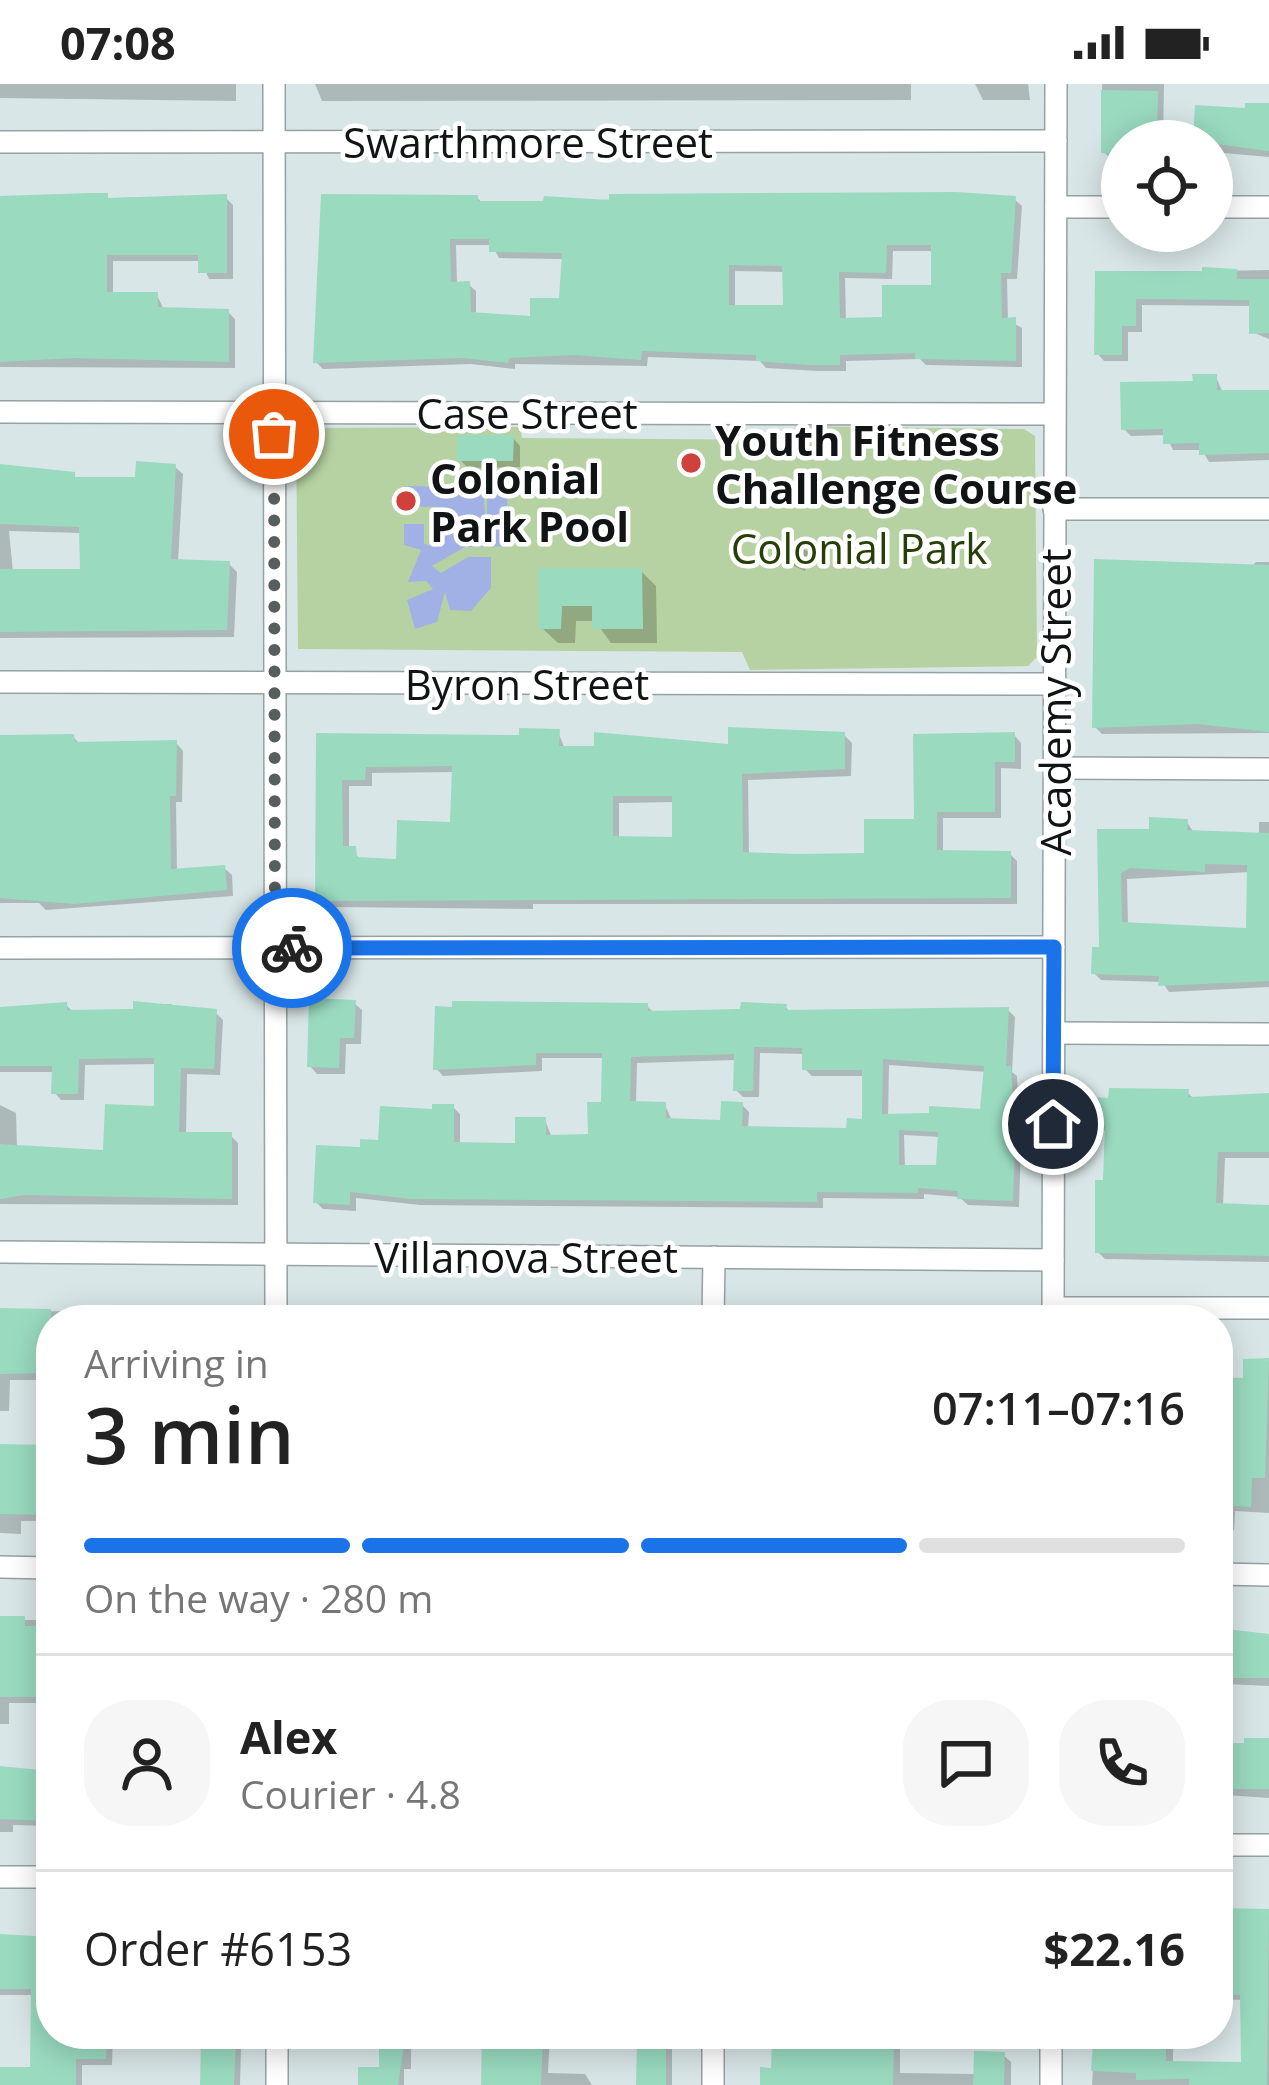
<!DOCTYPE html>
<meta charset="utf-8">
<style>
body{margin:0;font-family:"Open Sans",sans-serif;background:#f6f6f6;color:#222;height:100vh;display:flex;flex-direction:column;font-size:45px;white-space:nowrap}
*{box-sizing:border-box;margin:0}
p{font-size:39px;color:#767676}
.icon{flex:none;width:66px;height:66px;fill:none;stroke:currentColor;stroke-width:2;stroke-linecap:round;stroke-linejoin:round}
.map{position:relative;flex:1;overflow:hidden}
.side{position:absolute;left:36px;top:1221px;width:1197px;height:744px;display:flex;flex-direction:column;background:#fff;border-radius:48px;box-shadow:0 6px 30px #0003}
.side>*{flex:none}
.tools{position:absolute;left:1101px;top:36px;display:grid;gap:24px}
.tools a{display:grid;place-items:center;width:132px;height:132px;border-radius:50%;background:#fff;box-shadow:0 6px 30px #0003;font-size:60px}
.pin{position:absolute;display:grid;place-items:center;width:102px;height:102px;color:#fff;margin:-51px;border:6px solid #fff;border-radius:50%;box-shadow:0 3px 12px #0007}
.courier{position:absolute;display:grid;place-items:center;width:120px;height:120px;margin:-60px;border:9px solid #1a73e8;border-radius:50%;background:#fff;color:#222;box-shadow:0 3px 15px #0007}
.headline em{font-style:normal;font-weight:600}
.headline div{display:flex;flex-direction:column-reverse}
.headline{display:flex;align-items:center;justify-content:space-between;height:204px;padding:0 48px}
h1{font-size:78px;font-weight:600;line-height:90px}
.bar{display:grid;grid-template-columns:repeat(4,1fr);gap:18px 12px;align-content:center;height:144px;padding:0 48px}
.bar i{height:15px;border-radius:9px;background:#e0e0e0}
.bar .current{background:#1a73e8}
.bar p{grid-column:span 4}
.line{display:flex;align-items:center;gap:30px;padding:0 48px;border-top:3px solid #e0e0e0}
.line div{flex:1}
.round{display:grid;place-items:center;flex:none;width:126px;height:126px;border-radius:48px;background:#f6f6f6}
.status{display:flex;justify-content:space-between;align-items:center;height:84px;padding:0 60px;background:#fff;direction:ltr}
.status svg{height:33px;fill:currentColor}
.map>svg:first-child{display:block}
.green{fill:#b7d2a2}
.water{fill:#a2b1e5}
.shadow{fill:#0003;fill-rule:evenodd}
.building{fill:#9adbc0;fill-rule:evenodd}
.lines{fill:none;stroke-linecap:round;stroke-linejoin:round}
.street-casing{stroke:#95a1a2;stroke-width:24}
.street{stroke:#fff;stroke-width:21}
.done{stroke:#565e5e;stroke-width:12;stroke-dasharray:0 21.6}
.route{stroke:#1a73e8;stroke-width:15}
.poi-dot{fill:#cf413b;stroke:#fff;stroke-width:4.5}
.labels{text-anchor:middle;dominant-baseline:central;stroke-width:9;stroke-linejoin:round;paint-order:stroke}
.street-label{font-size:42px;fill:#101415;stroke:#fff}
.poi-label{font-size:42px;font-weight:bold;fill:#101415;stroke:#fff;text-anchor:start}
.park-label{font-size:42px;fill:#253f07;stroke:#fff}
</style>
<div class="status"><b>07:08</b><svg viewBox="0 0 49 12"><path d="M0 12V9h3v3zM5 12V6h3v6zM10 12V3h3v9zM15 12V0h3v12zM26 1h20v11H26zM47 4h2v5h-2z"/></svg></div>
<div class="map">
<svg width="1269" height="2001" viewBox="0 0 1269 2001">
<rect width="100%" height="100%" fill="#d9e6e7"/>
<polygon class="green" points="797,342 1024,345 1035,352 1037,573 1028,582 750,586 742,568 298,565 296,344 520,343 522,354 802,356"/>
<polygon class="water" points="507,400 508,462 465,463 432,482 441,489 468,473 491,473 491,504 471,527 450,526 445,508 437,538 415,545 407,516 433,505 426,497 408,498 421,466 404,461 404,440 424,440 424,460 436,463 438,423 405,422 404,402 483,403 487,456 487,401"/>
<g class="shadow">
<polygon points="0,0 236,0 236,17 0,14"/>
<polygon points="315,0 911,0 911,16 322,17"/>
<polygon points="975,0 1028,0 1030,16 983,16"/>
<polygon points="1102,0 1164,0 1163,57 1122,57 1122,75 1111,75 1104,68"/>
<polygon points="1269,22 1269,73 1212,68 1212,57 1248,27"/>
<path d="M713,112L1014,115L1022,122L1017,195H1007L1008,236L1022,244V283L926,281L920,275L846,277V287H818L766,284L760,277L648,273L647,282L515,280V285L471,280L323,285L316,278L477,114L484,120ZM456,161H492L499,174L564,175L562,217L533,235L476,231V207L468,200H457ZM893,167H934V204L885,236L846,237L845,194L892,195ZM735,187L785,188L786,224H735Z"/>
<polygon points="225,113 233,121 233,195 209,195 201,177 113,177 113,211 157,211 164,226 228,228 235,235 235,284 0,283 0,115"/>
<polygon points="1269,186 1269,255 1252,248 1252,222 1142,221 1142,248 1128,248 1128,277 1104,277 1097,269 1098,189"/>
<polygon points="1216,293 1223,309 1269,309 1269,376 1209,378 1202,366 1173,366 1166,351 1131,352 1124,345 1196,299"/>
<polygon points="513,354 520,362 520,383 468,384 460,376"/>
<path d="M0,382L78,396H138L175,383L183,390L178,478L229,480L237,488L234,553L0,554ZM9,447L82,449L83,488H13Z"/>
<polygon points="786,456 811,469 805,487 787,479 781,461"/>
<polygon points="1256,478 1269,478 1269,649 1102,650 1095,643"/>
<polygon points="541,487 641,487 656,502 657,559 611,559 595,537 576,537 575,559 558,559 542,544"/>
<path d="M558,648L565,665L731,663L844,651L852,659L851,692L748,696L749,771L867,772L917,738L1014,651L1021,659V685L1001,684V734H943V769L1010,770L1017,777V820H533V825L326,823L318,816L319,652L522,654ZM455,688L453,741L399,778L363,777L349,765V702H372V689ZM675,718V756H619V719Z"/>
<polygon points="73,653 81,661 176,659 183,667 182,718 176,718 177,788 224,784 232,791 233,812 46,826 39,819 0,819 0,655"/>
<path d="M1187,738L1194,749L1259,752V738H1269V903L1169,908L1162,898L1101,896L1094,889L1102,867L1100,748H1151ZM1250,788L1249,847L1128,841L1127,795Z"/>
<polygon points="354,919 362,926 361,960 346,960 345,990 317,990 310,982"/>
<polygon points="136,920 171,920 178,926 215,928 223,936 220,991 187,990 186,1051 231,1052 238,1059 238,1121 0,1120 0,1021 16,1029 17,1064 106,1069 157,1025 157,980 85,981 84,1016 61,1016 54,1008 54,988 0,988 0,924 66,921 74,929 136,928"/>
<path d="M647,922L655,930L785,923L792,929L1008,926L1015,933L1012,988L1017,992L1021,1061L1019,1123L968,1121L959,1113L924,1110V1115L823,1114V1124L420,1121L356,1114V1127L323,1125L316,1118L363,1067L453,1023L460,1030V1061L518,1062L545,1036L552,1054L591,1053L604,1021L605,974H542V987L443,992L436,984ZM760,969L805,970V985L812,992H865V1038L849,1047L748,1045L749,1028L742,1021L723,1039L672,1037L665,1021L636,1020L637,979L736,976V1006L743,1013H759ZM889,981L987,988L983,1028L888,1033ZM904,1051L941,1053L939,1083L905,1084Z"/>
<polygon points="1187,1008 1195,1016 1269,1013 1269,1074 1225,1074 1223,1122 1269,1124 1269,1178 1105,1175 1098,1168 1107,1048 1092,1040"/>
<polygon points="385,1221 437,1228 444,1235 490,1235 490,1229 523,1225 670,1229 677,1236 318,1236 319,1226 385,1228"/>
<polygon points="236,1225 243,1236 51,1236 51,1296 10,1296 9,1327 0,1327 0,1228"/>
<polygon points="766,1229 995,1236 766,1236"/>
<polygon points="1246,1278 1269,1278 1269,1429 1235,1427 1234,1446 1218,1445 1218,1400 1230,1402 1233,1362 1218,1361 1218,1296 1246,1297"/>
<polygon points="43,1357 51,1357 51,1437 21,1437 21,1450 0,1449 0,1363 43,1364"/>
<polygon points="0,1536 51,1536 51,1619 9,1619 9,1640 0,1640"/>
<polygon points="1218,1548 1269,1553 1269,1602 1226,1600 1225,1628 1218,1628"/>
<polygon points="1269,1657 1269,1714 1226,1711 1226,1720 1218,1720 1218,1662"/>
<polygon points="0,1685 51,1689 51,1742 13,1741 13,1748 0,1748"/>
<polygon points="1218,1827 1269,1827 1269,2001 1092,2001 1095,1950 1173,1950 1173,1980 1244,1981 1243,1916 1218,1915"/>
<polygon points="0,1852 51,1853 51,1928 34,1911 0,1911"/>
<polygon points="82,1950 113,1950 112,1981 82,1981 82,2001 0,2001 0,1986 33,1986"/>
<polygon points="382,1950 411,1950 411,1985 404,1985 404,2001 361,2001 382,1986"/>
<polygon points="484,1950 550,1950 548,1989 585,1990 592,2001 484,2001"/>
<polygon points="839,1950 919,1950 900,1952 900,1989 977,1990 1003,1971 1011,1978 1011,2001 764,2001 774,1987 839,1957"/>
<polygon points="234,1957 241,1964 240,2001 203,2001"/>
<polygon points="665,1958 672,1965 672,2001 648,2001"/>
</g>
<g class="building">
<polygon points="1101,6 1158,7 1157,57 1122,57 1122,70 1101,69"/>
<polygon points="1245,19 1269,19 1269,67 1193,57 1195,21 1245,24"/>
<path d="M956,108L1016,112L1011,189H1001L1002,234L1016,233V277L915,275V269L840,271V281H809L756,277V271L642,267L641,276L573,271L509,274L508,279L462,274L313,279L321,110L478,111V117H543L544,112L609,116V110ZM450,155H489V168L562,169L559,214H530V232L471,228L470,197L451,198ZM887,161H931V201H882V233L840,234L839,188L886,189ZM729,181L782,182L783,221H729Z"/>
<polygon points="90,109 108,109 108,114 227,110 227,189 198,189 198,171 107,171 107,208 158,208 158,223 229,225 229,278 74,274 0,278 0,112"/>
<polygon points="1202,183 1237,185 1237,195 1269,195 1269,249 1249,250 1249,216 1136,215 1136,242 1122,242 1122,271 1094,271 1095,187 1202,187"/>
<polygon points="1192,290 1217,290 1217,306 1269,306 1269,369 1199,371 1199,359 1163,360 1163,345 1121,346 1120,298 1193,297"/>
<polygon points="457,351 514,351 513,377 457,377"/>
<polygon points="136,377 176,380 171,475 230,477 227,546 0,548 0,485 80,485 79,443 0,440 0,380 75,388 75,393 135,393"/>
<polygon points="1094,475 1269,481 1269,648 1198,640 1092,644"/>
<polygon points="538,484 642,484 643,545 592,545 592,522 562,522 561,545 539,545"/>
<path d="M728,643L845,648V685L742,690L743,768L797,770L864,769V735H914L913,650L1015,648V678H995V728H937V766L1011,767V814L315,817L316,649L519,651V644L560,645L559,662H594V648L728,660ZM452,682L450,738L397,736L396,775L357,773L356,762H343L342,696H365L366,683ZM613,712H672V753L613,752Z"/>
<polygon points="74,650 75,658 177,656 176,712 170,712 171,785 225,781 227,806 74,820 0,814 0,651"/>
<path d="M1149,733L1188,735L1187,746L1269,749V897L1158,902L1159,892L1091,890L1092,863H1099L1097,745H1149ZM1205,780L1247,781L1246,844L1122,838L1121,789L1130,784L1205,788Z"/>
<polygon points="309,914 356,916 354,954 340,954 339,984 307,983"/>
<polygon points="133,917 217,925 214,985 181,984 179,1048 232,1048 232,1115 24,1111 0,1115 0,1060 103,1066 105,1020 154,1022 154,974 79,975 78,1010 51,1010 52,982 0,982 0,923 67,918 67,926 133,925"/>
<path d="M452,917L648,919V927L740,925L741,918L787,920L786,926L1009,923L1006,982H1011L1015,1052L1013,1117L957,1115L958,1107L918,1104V1109L817,1108V1118L411,1115L350,1108V1121L313,1119L316,1061L360,1063V1055L378,1056L380,1022L432,1025V1020H454V1058L515,1059V1033H546V1051L588,1050L587,1018H601L602,969H536V981L433,986L435,922L452,923ZM754,963L802,964V986H862V1035L847,1034L846,1044L742,1042L743,1018L721,1017L720,1036L666,1034V1018L630,1017L631,973L734,970L733,1007H753ZM883,975L984,982L980,1025L929,1022V1029L882,1030ZM899,1046L938,1048L936,1081H899Z"/>
<polygon points="1109,1004 1189,1005 1188,1013 1269,1009 1269,1068 1218,1068 1216,1119 1269,1121 1269,1172 1095,1169 1095,1096 1103,1096 1105,1042 1089,1041 1090,1013 1108,1014"/>
<polygon points="0,1224 51,1225 51,1289 0,1290"/>
<polygon points="1269,1274 1265,1394 1252,1394 1251,1423 1218,1421 1218,1398 1228,1398 1230,1357 1218,1356 1218,1293 1243,1294 1243,1275"/>
<polygon points="0,1360 51,1361 51,1431 0,1430"/>
<polygon points="0,1532 25,1532 25,1542 51,1542 51,1613 0,1613"/>
<polygon points="1218,1544 1269,1550 1269,1594 1218,1594"/>
<polygon points="1244,1654 1269,1654 1269,1705 1218,1705 1218,1659 1244,1659"/>
<polygon points="0,1682 51,1687 51,1737 0,1735"/>
<polygon points="1218,1824 1269,1825 1267,2001 1189,2001 1189,1995 1136,1996 1136,1989 1091,1987 1093,1959 1138,1961 1138,1950 1166,1950 1166,1977 1241,1978 1240,1911 1218,1910"/>
<polygon points="0,1850 51,1853 51,1950 107,1952 106,1975 76,1975 76,2001 0,2001 0,1983 30,1983 31,1905 0,1905"/>
<polygon points="482,1951 543,1955 541,2001 481,2001"/>
<polygon points="201,1953 236,1954 234,2001 200,2001"/>
<polygon points="772,1953 894,1957 893,2001 760,2001 760,1983 771,1984"/>
<polygon points="379,1954 405,1954 398,2001 358,2001 358,1983 379,1983"/>
<polygon points="637,1954 666,1955 666,2001 636,2001"/>
<polygon points="974,1967 1005,1968 1004,2001 973,2001"/>
</g>
<g class="lines">
<defs>
<g id="street">
<polyline points="274,0 276,1236"/>
<polyline points="0,58 1056,57"/>
<polyline points="1056,123 1122,123"/>
<polyline points="1212,123 1269,123"/>
<polyline points="0,328 1054,330"/>
<polyline points="1054,425 1269,425"/>
<polyline points="0,598 1054,600"/>
<polyline points="1054,684 1269,685"/>
<polyline points="0,864 1054,863"/>
<polyline points="1054,949 1269,950"/>
<polyline points="0,1168 1053,1176"/>
<polyline points="1053,1224 1269,1224"/>
<polyline points="713,1236 714,1173"/>
<polyline points="1053,1236 1056,0"/>
<polyline points="0,1483 51,1484"/>
<polyline points="1218,1490 1269,1491"/>
<polyline points="1218,1761 1269,1761"/>
<polyline points="0,1793 51,1793"/>
<polyline points="277,1950 277,2001"/>
<polyline points="713,2001 713,1950"/>
<polyline points="1051,2001 1051,1950"/>
</g>
</defs>
<use href="#street" class="street-casing"/>
<use href="#street" class="street"/>
</g>
<g class="lines">
<polyline class="done" points="274,350 275,864 292,864"/>
<polyline class="route" points="292,864 1054,863 1053,1040"/>
</g>
<g class="poi-dot">
<circle cx="691" cy="379" r="12"/>
<circle cx="406" cy="417" r="12"/>
</g>
<g class="labels">
<g class="street-label">
<text x="528" y="57">Swarthmore Street</text>
<text x="527" y="328">Case Street</text>
<text x="527" y="599">Byron Street</text>
<text transform="translate(1054 618) rotate(-90)">Academy Street</text>
<text x="526" y="1172">Villanova Street</text>
</g>
<g class="poi-label">
<text x="715" y="355">Youth Fitness<tspan x="715" dy="48">Challenge Course</tspan></text>
<text x="430" y="393">Colonial<tspan x="430" dy="48">Park Pool</tspan></text>
</g>
<g class="park-label">
<text x="859" y="463">Colonial Park</text>
</g>
</g>
</svg>
<div class="tools">
<a><svg class="icon" aria-label="locate" viewBox="0 0 24 24"><circle cx="12" cy="12" r="6"/><path d="M12 2v4M12 18v4M2 12h4M18 12h4"/></svg></a>
</div>
<div class="pin" style="left:274px;top:350px;background:#ea580c"><svg class="icon" aria-label="bag" viewBox="0 0 24 24"><path d="M5 8h14l-1 12H6zM9 8a3 3 0 0 1 6 0"/></svg></div>
<div class="pin" style="left:1053px;top:1040px;background:#1f2937"><svg class="icon" aria-label="home" viewBox="0 0 24 24"><path d="M3 11l9-7 9 7M6 9v11h12V9"/></svg></div>
<div class="courier" style="left:292px;top:864px"><svg class="icon" aria-label="bike" viewBox="0 0 24 24"><circle cx="6" cy="16" r="4"/><circle cx="18" cy="16" r="4"/><path d="M6 16l4-8h5l3 8M10 8l3 8H6M13 5h3"/></svg></div>
<section class="side">
<div class="headline"><div><h1>3 min</h1><p>Arriving in</p></div><em>07:11–07:16</em></div>
<div class="bar"><i class="current"></i><i class="current"></i><i class="current"></i><i></i><p>On the way · 280 m</p></div>
<div class="line" style="height:216px"><a class="round"><svg class="icon" aria-label="person" viewBox="0 0 24 24"><circle cx="12" cy="8" r="4"/><path d="M4 21q1-7 8-7t8 7"/></svg></a><div><b>Alex</b><p>Courier · 4.8</p></div><a class="round"><svg class="icon" aria-label="chat" viewBox="0 0 24 24"><path d="M4 5h16v11H9l-5 4z"/></svg></a><a class="round"><svg class="icon" aria-label="phone" viewBox="0 0 24 24"><path d="M5 4h4l2 5-3 2q2 4 5 5l2-3 5 2v4C11 20 4 13 5 4z"/></svg></a></div>
<div class="line" style="height:156px"><div>Order #6153</div><b>$22.16</b></div>
</section>
</div>
